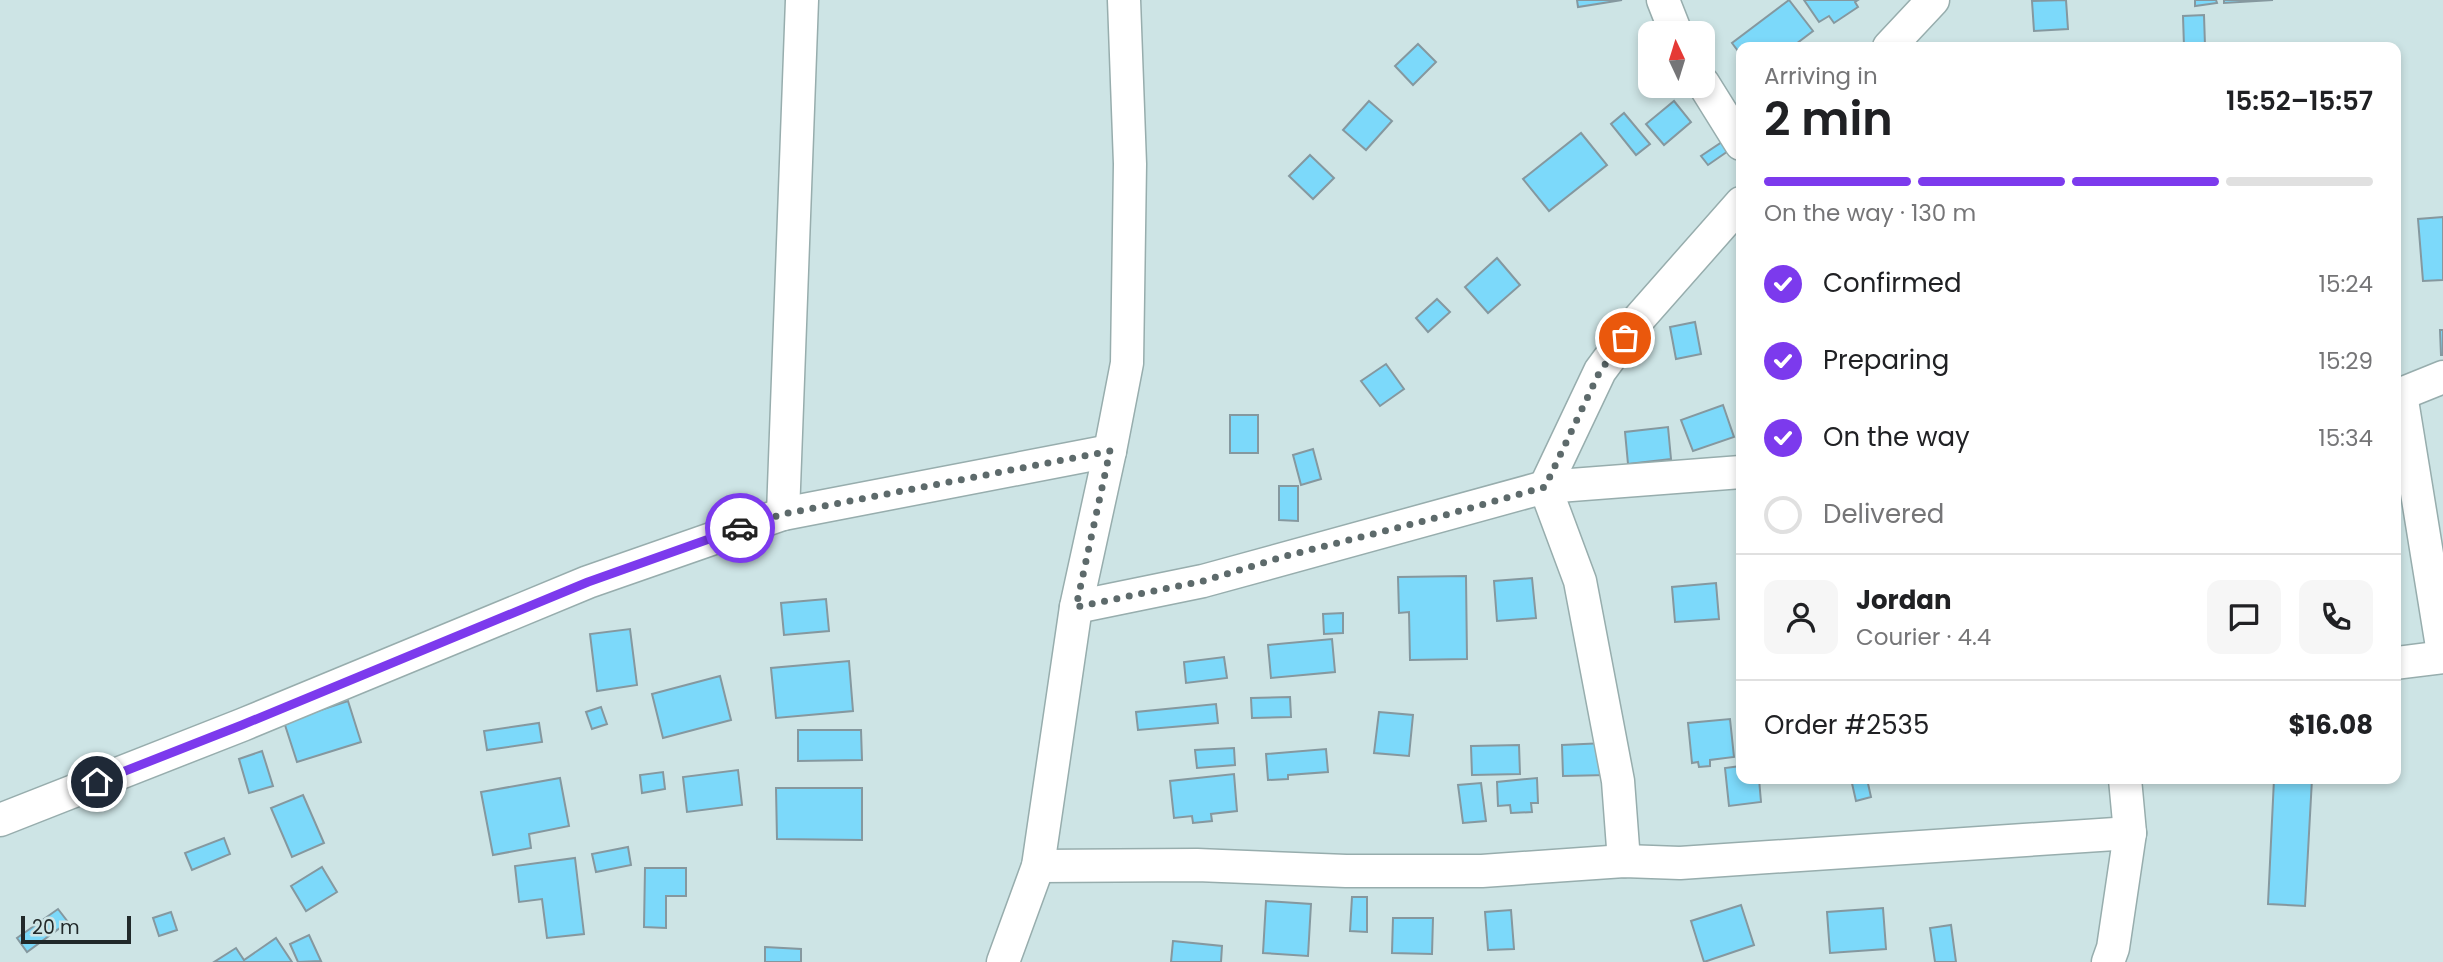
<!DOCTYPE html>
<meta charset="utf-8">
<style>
body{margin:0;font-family:Poppins,sans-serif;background:#f6f6f6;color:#202124;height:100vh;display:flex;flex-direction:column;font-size:26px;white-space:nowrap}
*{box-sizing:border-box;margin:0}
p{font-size:23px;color:#757577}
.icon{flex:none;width:38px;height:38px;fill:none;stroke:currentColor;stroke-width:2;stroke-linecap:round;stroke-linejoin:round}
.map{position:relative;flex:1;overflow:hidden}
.sheet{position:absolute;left:1736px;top:42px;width:665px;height:742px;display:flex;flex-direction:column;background:#fff;border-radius:14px;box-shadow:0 4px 10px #0003}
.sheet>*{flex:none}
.needle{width:46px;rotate:356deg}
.tools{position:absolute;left:1638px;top:21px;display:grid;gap:14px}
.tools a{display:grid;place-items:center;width:77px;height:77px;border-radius:14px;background:#fff;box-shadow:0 4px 10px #0003;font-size:35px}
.scale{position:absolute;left:21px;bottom:18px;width:110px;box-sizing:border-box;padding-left:7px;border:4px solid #21292a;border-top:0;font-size:19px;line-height:24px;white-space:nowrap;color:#21292a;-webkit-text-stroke:5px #cde4e5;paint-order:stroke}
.pin{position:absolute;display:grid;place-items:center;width:60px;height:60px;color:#fff;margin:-30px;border:4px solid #fff;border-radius:50%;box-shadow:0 2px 7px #0007}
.courier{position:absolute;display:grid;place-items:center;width:70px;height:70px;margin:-35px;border:5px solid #7c3aed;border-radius:50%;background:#fff;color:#222;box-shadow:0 2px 9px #0007}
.headline em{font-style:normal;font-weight:600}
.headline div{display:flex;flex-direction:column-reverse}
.headline{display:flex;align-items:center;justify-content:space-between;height:119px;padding:0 28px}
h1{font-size:46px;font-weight:600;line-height:52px}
.bar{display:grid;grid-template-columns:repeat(4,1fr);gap:10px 7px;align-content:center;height:84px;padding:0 28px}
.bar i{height:9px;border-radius:5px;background:#e0e0e0}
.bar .on{background:#7c3aed}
.bar p{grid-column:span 4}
.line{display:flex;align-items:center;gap:18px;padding:0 28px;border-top:2px solid #e0e0e0}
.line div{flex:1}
.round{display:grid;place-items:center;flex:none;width:74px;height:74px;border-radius:14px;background:#f6f6f6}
ol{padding:0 28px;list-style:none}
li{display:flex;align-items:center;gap:21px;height:77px}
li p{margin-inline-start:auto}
li .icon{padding:7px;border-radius:50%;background:#7c3aed;color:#fff;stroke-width:4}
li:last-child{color:#757577}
li i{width:38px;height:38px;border:4px solid #e0e0e0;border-radius:50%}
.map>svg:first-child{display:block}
.building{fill:#7cd9fa;stroke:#85989f;stroke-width:2}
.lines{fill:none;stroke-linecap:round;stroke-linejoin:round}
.street-casing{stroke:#97adad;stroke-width:35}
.street{stroke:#fff;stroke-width:32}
.done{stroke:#5d6a6b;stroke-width:7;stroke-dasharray:0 12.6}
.route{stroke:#7c3aed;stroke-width:9}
</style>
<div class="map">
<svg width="2443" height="962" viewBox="0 0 2443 962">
<rect width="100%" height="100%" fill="#cde4e5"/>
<g class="building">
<polygon points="1577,0 1622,0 1578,7"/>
<polygon points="1789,0 1813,31 1792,47 1741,47 1741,55 1732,43"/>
<polygon points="1804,0 1858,0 1855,2 1858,7 1834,23 1829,16 1819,22"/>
<polygon points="2066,0 2068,29 2034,31 2032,1"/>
<polygon points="2195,0 2216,0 2217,3 2195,6"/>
<polygon points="2224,0 2273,0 2224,3"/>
<polygon points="2204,15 2205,46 2184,47 2183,16"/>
<polygon points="1418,44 1436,62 1413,85 1395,66"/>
<polygon points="1369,101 1392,121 1366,150 1343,130"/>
<polygon points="1674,101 1691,122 1664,145 1646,124"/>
<polygon points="1624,113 1650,144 1636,155 1611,124"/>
<polygon points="1581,133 1607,165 1549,211 1523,179"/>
<polygon points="1725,140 1731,149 1708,165 1701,156"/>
<polygon points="1310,155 1334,178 1313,199 1289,176"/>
<polygon points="2443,217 2443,280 2423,281 2418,219"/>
<polygon points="1497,258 1520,285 1488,313 1465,287"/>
<polygon points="1437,299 1450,312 1428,332 1416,318"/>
<polygon points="2396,318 2399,359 2396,359"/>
<polygon points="1695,322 1701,354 1676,359 1670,327"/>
<polygon points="2440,330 2443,330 2443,355 2441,355"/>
<polygon points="1386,364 1404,389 1380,406 1361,381"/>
<polygon points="1723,405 1734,437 1693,451 1681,420"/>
<rect x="1230" y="415" width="28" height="38"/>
<polygon points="1668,427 1671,459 1628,464 1625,432"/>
<polygon points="1313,449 1321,479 1301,485 1293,455"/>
<polygon points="1279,486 1298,486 1298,521 1279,520"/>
<polygon points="1466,576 1467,659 1410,660 1409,612 1399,613 1398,577"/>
<polygon points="1532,578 1536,618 1497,621 1494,581"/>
<polygon points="1716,583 1719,619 1675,622 1672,587"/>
<polygon points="826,599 829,631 784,635 781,603"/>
<polygon points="1343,613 1343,633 1324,634 1323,614"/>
<polygon points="630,629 637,685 597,691 590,634"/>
<polygon points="1332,639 1335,672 1271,678 1268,645"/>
<polygon points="1224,657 1227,678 1186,683 1184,662"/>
<polygon points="849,661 853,711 776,718 771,668"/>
<polygon points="720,676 731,720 663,738 652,694"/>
<polygon points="1290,697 1291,717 1252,718 1251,698"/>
<polygon points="348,701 361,742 297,762 284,722"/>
<polygon points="1216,704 1218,723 1138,730 1136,712"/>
<polygon points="601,707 607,724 592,729 586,712"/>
<polygon points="1379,712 1413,715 1409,756 1374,753"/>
<polygon points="1730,719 1734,757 1710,760 1710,766 1699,767 1698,762 1692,763 1688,723"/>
<polygon points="539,723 542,742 487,750 484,731"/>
<polygon points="798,730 861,730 862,760 798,761"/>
<polygon points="1605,743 1607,775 1563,776 1562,745"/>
<polygon points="1519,745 1520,774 1472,775 1471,746"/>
<polygon points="1234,748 1235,765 1197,768 1195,750"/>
<polygon points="1326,749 1328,772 1288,775 1288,779 1268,780 1266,754"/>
<polygon points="262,751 273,786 249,793 239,759"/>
<polygon points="1741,766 1741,779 1759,779 1761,802 1729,806 1725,768"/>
<polygon points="738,770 742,805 687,812 683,777"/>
<polygon points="663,772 665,789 642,793 640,775"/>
<polygon points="1234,774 1237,811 1211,814 1212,821 1193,823 1192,816 1174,818 1170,781"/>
<polygon points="560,778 569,826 529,834 531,848 493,855 481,792"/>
<polygon points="1537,778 1538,803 1531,803 1532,812 1511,813 1510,805 1498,806 1497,782"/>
<polygon points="1851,779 1867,779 1871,797 1856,801"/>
<polygon points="2274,779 2312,779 2305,906 2268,904"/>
<polygon points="1481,783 1486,821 1463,823 1458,785"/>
<polygon points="776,788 862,788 862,840 777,839"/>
<polygon points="303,795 324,843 292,857 271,808"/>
<polygon points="224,838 230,854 192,870 185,853"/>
<polygon points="628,847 631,865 596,872 592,854"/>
<polygon points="575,858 584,934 547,938 542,899 519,902 515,866"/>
<polygon points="322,867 337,892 306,911 291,886"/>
<polygon points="645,868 686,868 686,896 666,896 666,928 644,927"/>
<polygon points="1352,897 1367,897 1367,932 1350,931"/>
<polygon points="1266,901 1311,904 1308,956 1263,953"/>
<polygon points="1741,905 1754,945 1704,962 1691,921"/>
<polygon points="1883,908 1886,949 1830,953 1827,912"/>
<polygon points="58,909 68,922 27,952 17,938"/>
<polygon points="1511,910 1514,949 1488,950 1485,912"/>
<polygon points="171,912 177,930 159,936 153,918"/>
<polygon points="1393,918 1433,918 1432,954 1392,953"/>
<polygon points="1951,925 1956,962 1935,962 1930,928"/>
<polygon points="309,935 321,961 298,962 290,944"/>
<polygon points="276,938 292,962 214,962 236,948 244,960"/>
<polygon points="1173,941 1222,946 1221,962 1171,962"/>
<polygon points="765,947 801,949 801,962 765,962"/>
</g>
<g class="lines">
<defs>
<g id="street">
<polyline points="1663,0 1676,33"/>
<polyline points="1889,47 1933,0"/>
<polyline points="1703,83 1741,144"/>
<polyline points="2401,394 2443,653"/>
<polyline points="2396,396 2443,377"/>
<polyline points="783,514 802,0"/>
<polyline points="1076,607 1203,581 1545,487 1741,472"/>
<polyline points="2396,663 2443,657"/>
<polyline points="0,820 242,725 588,582 783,514 1110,451"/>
<polyline points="1624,861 1618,781 1580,581 1545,487 1600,371 1637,321 1741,203"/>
<polyline points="1038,866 1197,865 1346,871 1482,871 1624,861 1680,863 2130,833"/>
<polyline points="1003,962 1038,866 1076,607 1110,451 1127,363 1130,164 1124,0"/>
<polyline points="2108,962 2113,948 2130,833 2125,779"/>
</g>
</defs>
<use href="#street" class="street-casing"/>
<use href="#street" class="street"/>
</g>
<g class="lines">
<polyline class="done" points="740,528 783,514 1110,451 1076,607 1203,581 1286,556 1424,521 1545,487 1600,371 1625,338"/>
<polyline class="route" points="97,782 242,725 588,582 740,528"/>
</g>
</svg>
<div class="tools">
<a><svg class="needle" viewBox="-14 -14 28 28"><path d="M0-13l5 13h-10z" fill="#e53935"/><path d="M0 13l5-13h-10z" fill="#757577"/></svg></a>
</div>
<div class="scale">20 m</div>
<div class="pin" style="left:1625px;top:338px;background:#ea580c"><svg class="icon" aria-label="bag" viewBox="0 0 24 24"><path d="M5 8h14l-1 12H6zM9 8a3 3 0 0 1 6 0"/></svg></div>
<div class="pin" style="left:97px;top:782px;background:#1f2937"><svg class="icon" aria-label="home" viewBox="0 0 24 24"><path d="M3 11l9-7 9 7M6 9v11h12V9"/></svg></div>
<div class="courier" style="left:740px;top:528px"><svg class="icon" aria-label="car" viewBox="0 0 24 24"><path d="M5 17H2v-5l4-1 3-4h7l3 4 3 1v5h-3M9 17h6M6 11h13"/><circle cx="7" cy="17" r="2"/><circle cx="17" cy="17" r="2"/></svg></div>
<section class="sheet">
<div class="headline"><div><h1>2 min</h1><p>Arriving in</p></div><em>15:52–15:57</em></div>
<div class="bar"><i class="on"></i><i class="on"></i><i class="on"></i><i></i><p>On the way · 130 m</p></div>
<ol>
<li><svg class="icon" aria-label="check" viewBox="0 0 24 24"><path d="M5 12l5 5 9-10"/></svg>Confirmed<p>15:24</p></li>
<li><svg class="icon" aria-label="check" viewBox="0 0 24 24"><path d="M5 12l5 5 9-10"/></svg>Preparing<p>15:29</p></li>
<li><svg class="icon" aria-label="check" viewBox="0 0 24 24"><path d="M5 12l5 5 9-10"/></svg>On the way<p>15:34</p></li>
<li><i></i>Delivered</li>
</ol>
<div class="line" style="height:126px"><a class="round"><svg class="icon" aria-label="person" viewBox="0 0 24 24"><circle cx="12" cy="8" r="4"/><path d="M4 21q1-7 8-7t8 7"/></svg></a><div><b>Jordan</b><p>Courier · 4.4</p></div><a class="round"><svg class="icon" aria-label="chat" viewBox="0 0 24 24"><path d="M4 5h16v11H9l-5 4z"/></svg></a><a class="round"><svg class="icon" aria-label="phone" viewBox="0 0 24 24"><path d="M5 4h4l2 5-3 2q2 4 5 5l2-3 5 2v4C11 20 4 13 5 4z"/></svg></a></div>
<div class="line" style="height:91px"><div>Order #2535</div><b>$16.08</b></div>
</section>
</div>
